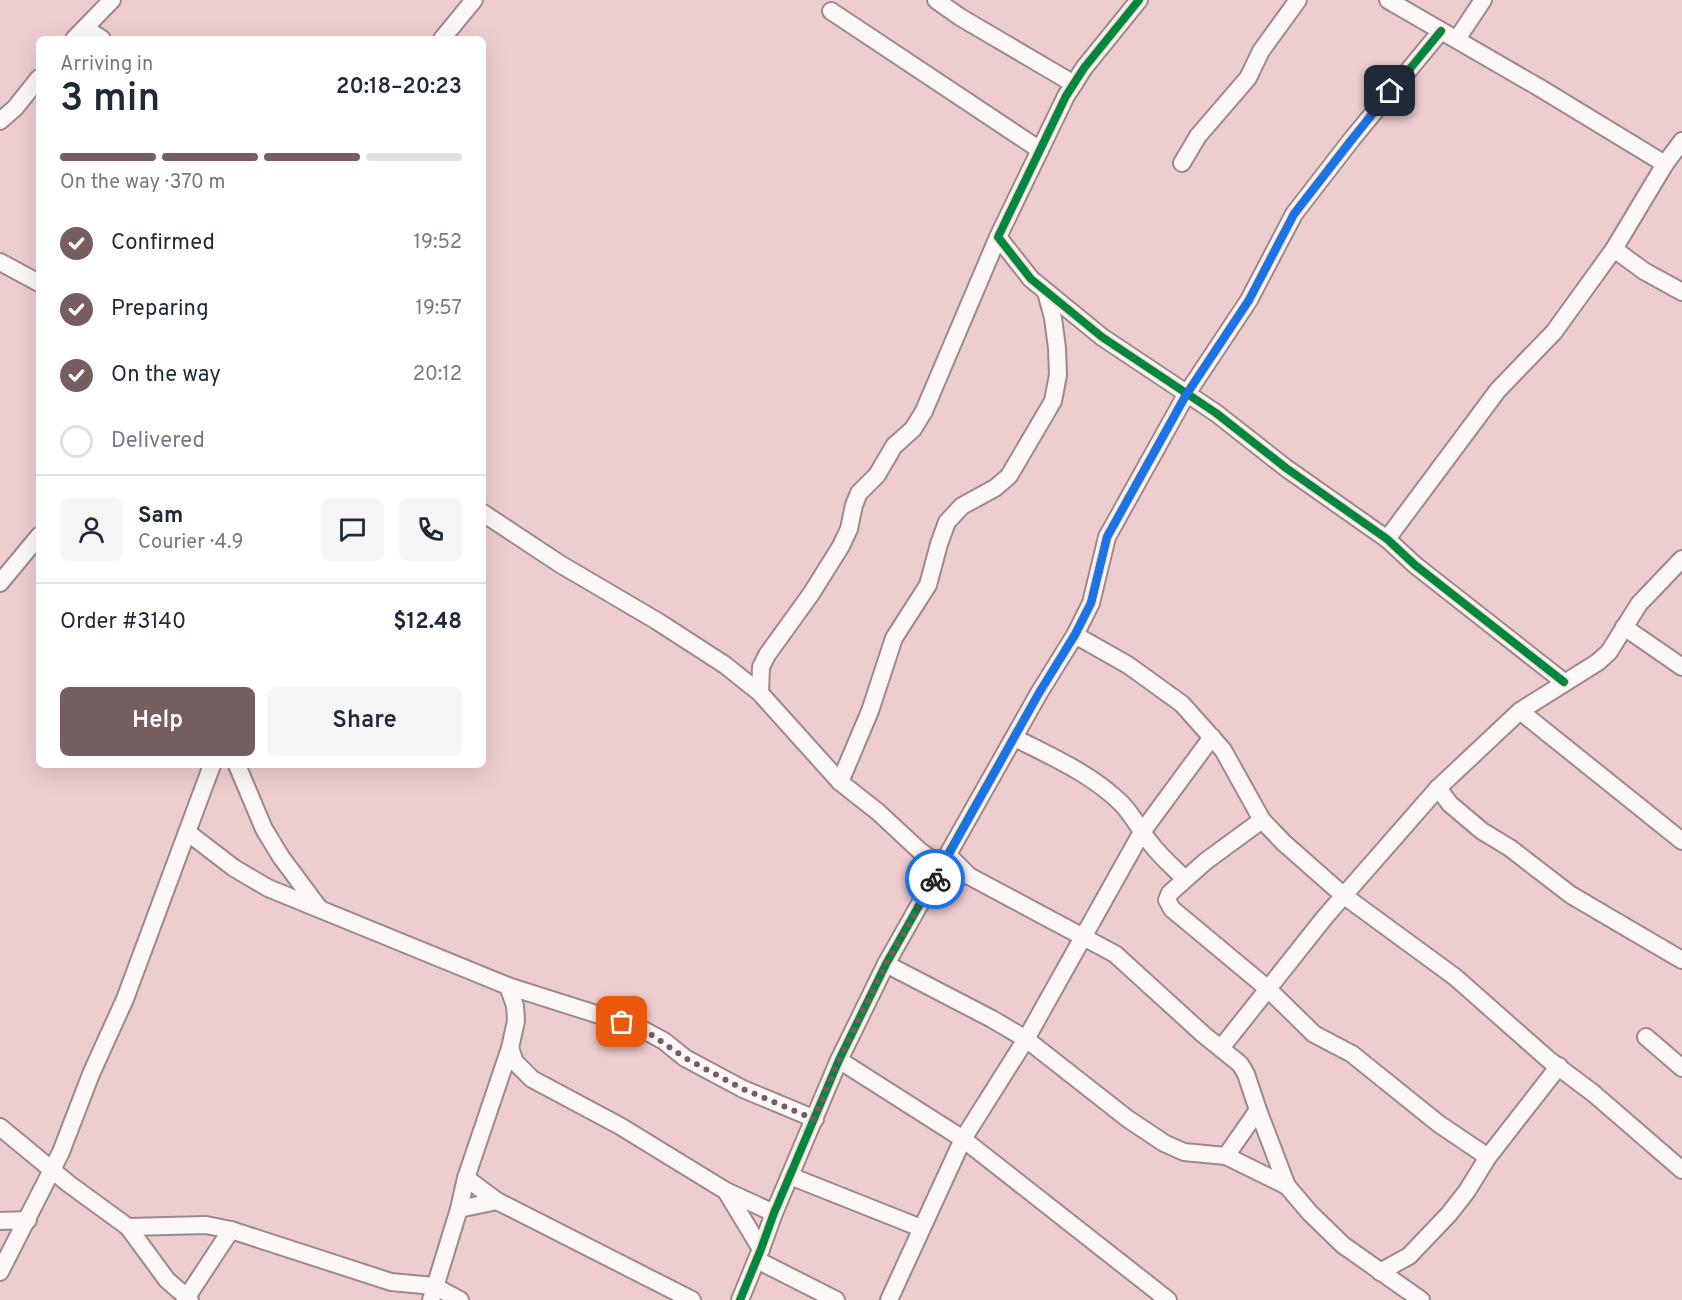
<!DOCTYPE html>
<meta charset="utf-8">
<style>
body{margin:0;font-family:Overpass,sans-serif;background:#f6f6f7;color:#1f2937;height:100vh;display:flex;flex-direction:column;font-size:22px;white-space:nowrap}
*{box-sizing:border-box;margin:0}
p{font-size:20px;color:#747a83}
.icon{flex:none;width:33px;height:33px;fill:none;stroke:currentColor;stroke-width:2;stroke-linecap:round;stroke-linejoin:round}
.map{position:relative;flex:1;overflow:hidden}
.details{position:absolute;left:36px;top:36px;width:450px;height:732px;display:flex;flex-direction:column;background:#fff;border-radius:9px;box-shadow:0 6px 24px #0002}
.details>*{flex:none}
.pin{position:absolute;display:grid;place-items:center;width:51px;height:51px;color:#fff;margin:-26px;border-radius:12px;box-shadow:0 3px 9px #0006}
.courier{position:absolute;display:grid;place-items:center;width:60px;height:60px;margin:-30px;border:4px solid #1a73e8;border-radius:50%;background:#fff;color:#222;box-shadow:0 2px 8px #0007}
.overview em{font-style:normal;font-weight:600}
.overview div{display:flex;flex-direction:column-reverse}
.overview{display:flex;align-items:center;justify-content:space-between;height:102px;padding:0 24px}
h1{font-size:39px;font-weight:600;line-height:45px}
.bar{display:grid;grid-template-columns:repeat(4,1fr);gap:9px 6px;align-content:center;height:72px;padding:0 24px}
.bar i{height:8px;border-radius:4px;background:#e0e1e3}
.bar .selected{background:#765d5f}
.bar p{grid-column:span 4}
.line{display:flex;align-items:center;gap:15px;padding:0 24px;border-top:2px solid #e0e1e3}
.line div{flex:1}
.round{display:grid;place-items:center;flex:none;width:63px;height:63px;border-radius:9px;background:#f6f6f7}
ol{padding:0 24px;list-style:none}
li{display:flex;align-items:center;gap:18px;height:66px}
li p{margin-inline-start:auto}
li .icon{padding:6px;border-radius:50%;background:#765d5f;color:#fff;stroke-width:4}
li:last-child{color:#747a83}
li i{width:33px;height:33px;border:3px solid #e0e1e3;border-radius:50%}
.cta{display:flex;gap:12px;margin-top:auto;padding:12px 24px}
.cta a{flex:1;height:69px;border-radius:9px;background:#765d5f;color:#fff;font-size:24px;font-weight:600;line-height:69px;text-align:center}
.cta a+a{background:#f6f6f7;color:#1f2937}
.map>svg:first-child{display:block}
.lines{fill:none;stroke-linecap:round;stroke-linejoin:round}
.street-casing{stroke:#a0888a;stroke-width:20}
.street{stroke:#fcf8f8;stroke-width:16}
.cycleway-casing{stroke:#f9d4d5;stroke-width:11}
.cycleway{stroke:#00873e;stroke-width:8}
.done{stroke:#765d5f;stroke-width:6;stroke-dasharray:0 10.8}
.route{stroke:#1a73e8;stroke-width:8}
</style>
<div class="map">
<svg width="1682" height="1300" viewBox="0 0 1682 1300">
<rect width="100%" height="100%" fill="#eecdcf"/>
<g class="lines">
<defs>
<g id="street">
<polyline points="936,0 960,17 1074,84"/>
<polyline points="1139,0 1084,68 1066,96 998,237 1031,279 1102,337 1216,413 1286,468 1387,539 1415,565 1564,682"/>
<polyline points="1388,0 1540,88 1665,164"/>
<polyline points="831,11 1040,150"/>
<polyline points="85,28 102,39"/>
<polyline points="74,39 112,0"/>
<polyline points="442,39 474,0"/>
<polyline points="1457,39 1483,0"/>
<polyline points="0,121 15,108 39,78"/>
<polyline points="1182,163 1198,136 1248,78 1261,51 1298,0"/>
<polyline points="1614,249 1644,271 1682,292"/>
<polyline points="0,262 39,283"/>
<polyline points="483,513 560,564 657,621 725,665 760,693 840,782 878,812 920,851 942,867"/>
<polyline points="1387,539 1498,390 1554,332 1614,249 1665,164 1682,141"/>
<polyline points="0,583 39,536"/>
<polyline points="1624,627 1682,667"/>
<polyline points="1075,635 1128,665 1182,704 1223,750 1262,820 1284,843 1343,895 1455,977 1549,1060 1593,1093 1682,1170"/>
<polyline points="760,693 761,667 767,655 811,594 841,546 849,529 854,505 859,493 877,475 894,446 913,429 924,411 998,237"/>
<polyline points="1520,711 1682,841"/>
<path d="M1015,738C1052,757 1092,774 1122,804C1134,817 1141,832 1152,845C1162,858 1174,868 1185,879"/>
<polyline points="237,765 264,829 281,857 319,908"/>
<polyline points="840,782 870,711 894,638 928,585 939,544 947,522 962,506 995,488 1009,476 1053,401 1058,375 1057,348 1053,318 1046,292"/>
<polyline points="1438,788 1450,804 1482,831 1510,848 1571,895 1682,960"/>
<polyline points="1262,820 1206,861 1170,893 1167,900 1172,909 1267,988 1314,1034 1352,1054 1439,1124 1488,1157"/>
<polyline points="187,832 234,868 268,888 508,986 640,1028 664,1041 685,1058 743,1089 815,1119"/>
<polyline points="948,855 969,876 1115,954 1204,1035 1240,1064 1246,1074 1258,1110 1287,1186 1310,1213 1343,1245 1421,1300"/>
<polyline points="886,964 992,1019 1026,1039 1128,1119 1164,1143 1184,1152 1226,1156 1287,1186"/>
<polyline points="1646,1037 1682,1068"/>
<polyline points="510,1048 515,1062 532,1079 620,1126 726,1191 774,1213"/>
<polyline points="1221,1048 1325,917 1438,788 1520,711 1598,662 1609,652 1639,604 1682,559"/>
<polyline points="839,1060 963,1139 1168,1300"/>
<polyline points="0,1127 69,1184 128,1227 167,1280 190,1300"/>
<polyline points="1226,1156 1258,1110"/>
<polyline points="790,1176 921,1228"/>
<polyline points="466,1178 497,1201 692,1300"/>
<polyline points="726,1191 761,1249"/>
<polyline points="459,1209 497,1201"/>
<polyline points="0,1221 28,1220"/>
<polyline points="128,1227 206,1225 231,1230 391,1282 434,1286 460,1300"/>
<polyline points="757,1260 836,1300"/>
<polyline points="0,1272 61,1152 91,1074 125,999 212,765"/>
<polyline points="1380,1272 1409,1256 1449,1214 1467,1191 1488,1157 1559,1066"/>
<polyline points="185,1300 231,1230"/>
<polyline points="431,1300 459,1209 466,1178 510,1048 516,1021 515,1006 508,986"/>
<polyline points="740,1300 761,1249 774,1213 839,1060 886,964 1039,693 1075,635 1091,603 1107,537 1186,395 1249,300 1294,214 1352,139 1441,31"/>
<polyline points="889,1300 963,1139 1026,1039 1142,832 1212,737"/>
</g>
</defs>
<use href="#street" class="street-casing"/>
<use href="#street" class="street"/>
<defs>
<g id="cycleway">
<polyline points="1139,0 1084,68 1066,96 998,237 1031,279 1102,337 1216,413 1286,468 1387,539 1415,565 1564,682"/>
<polyline points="740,1300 761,1249 774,1213 839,1060 886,964 1039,693 1075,635 1091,603 1107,537 1186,395 1249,300 1294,214 1352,139 1441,31"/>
</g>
</defs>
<use href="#cycleway" class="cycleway-casing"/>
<use href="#cycleway" class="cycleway"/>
</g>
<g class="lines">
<polyline class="done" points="622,1022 652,1035 685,1058 743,1089 814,1119 839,1060 886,964 935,879"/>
<polyline class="route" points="935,879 1039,693 1075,634 1091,603 1107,537 1186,395 1249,300 1294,214 1390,91"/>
</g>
</svg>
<div class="pin" style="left:622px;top:1022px;background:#ea580c"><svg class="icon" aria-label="bag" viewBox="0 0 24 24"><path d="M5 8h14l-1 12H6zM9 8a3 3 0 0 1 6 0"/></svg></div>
<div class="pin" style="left:1390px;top:91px;background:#1f2937"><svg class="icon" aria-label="home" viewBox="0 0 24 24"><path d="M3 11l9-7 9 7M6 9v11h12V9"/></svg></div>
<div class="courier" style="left:935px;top:879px"><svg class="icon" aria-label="bike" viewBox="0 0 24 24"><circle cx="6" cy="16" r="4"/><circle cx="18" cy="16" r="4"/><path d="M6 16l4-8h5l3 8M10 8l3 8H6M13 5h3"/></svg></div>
<section class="details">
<div class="overview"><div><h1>3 min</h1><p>Arriving in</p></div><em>20:18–20:23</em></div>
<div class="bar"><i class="selected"></i><i class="selected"></i><i class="selected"></i><i></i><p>On the way · 370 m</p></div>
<ol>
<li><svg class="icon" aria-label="check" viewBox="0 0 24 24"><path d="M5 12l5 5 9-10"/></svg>Confirmed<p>19:52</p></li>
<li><svg class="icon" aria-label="check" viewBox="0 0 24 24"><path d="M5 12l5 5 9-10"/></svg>Preparing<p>19:57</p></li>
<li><svg class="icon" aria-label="check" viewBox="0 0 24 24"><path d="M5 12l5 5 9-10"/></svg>On the way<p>20:12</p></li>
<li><i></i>Delivered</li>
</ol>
<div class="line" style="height:108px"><a class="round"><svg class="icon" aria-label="person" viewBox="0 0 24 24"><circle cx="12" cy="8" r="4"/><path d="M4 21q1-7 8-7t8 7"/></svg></a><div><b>Sam</b><p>Courier · 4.9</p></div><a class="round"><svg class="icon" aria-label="chat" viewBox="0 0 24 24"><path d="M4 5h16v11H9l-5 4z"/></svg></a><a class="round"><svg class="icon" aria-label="phone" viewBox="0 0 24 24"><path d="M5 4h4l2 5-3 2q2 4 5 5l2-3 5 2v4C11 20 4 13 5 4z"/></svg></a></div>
<div class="line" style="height:78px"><div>Order #3140</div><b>$12.48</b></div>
<div class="cta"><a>Help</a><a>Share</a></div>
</section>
</div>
